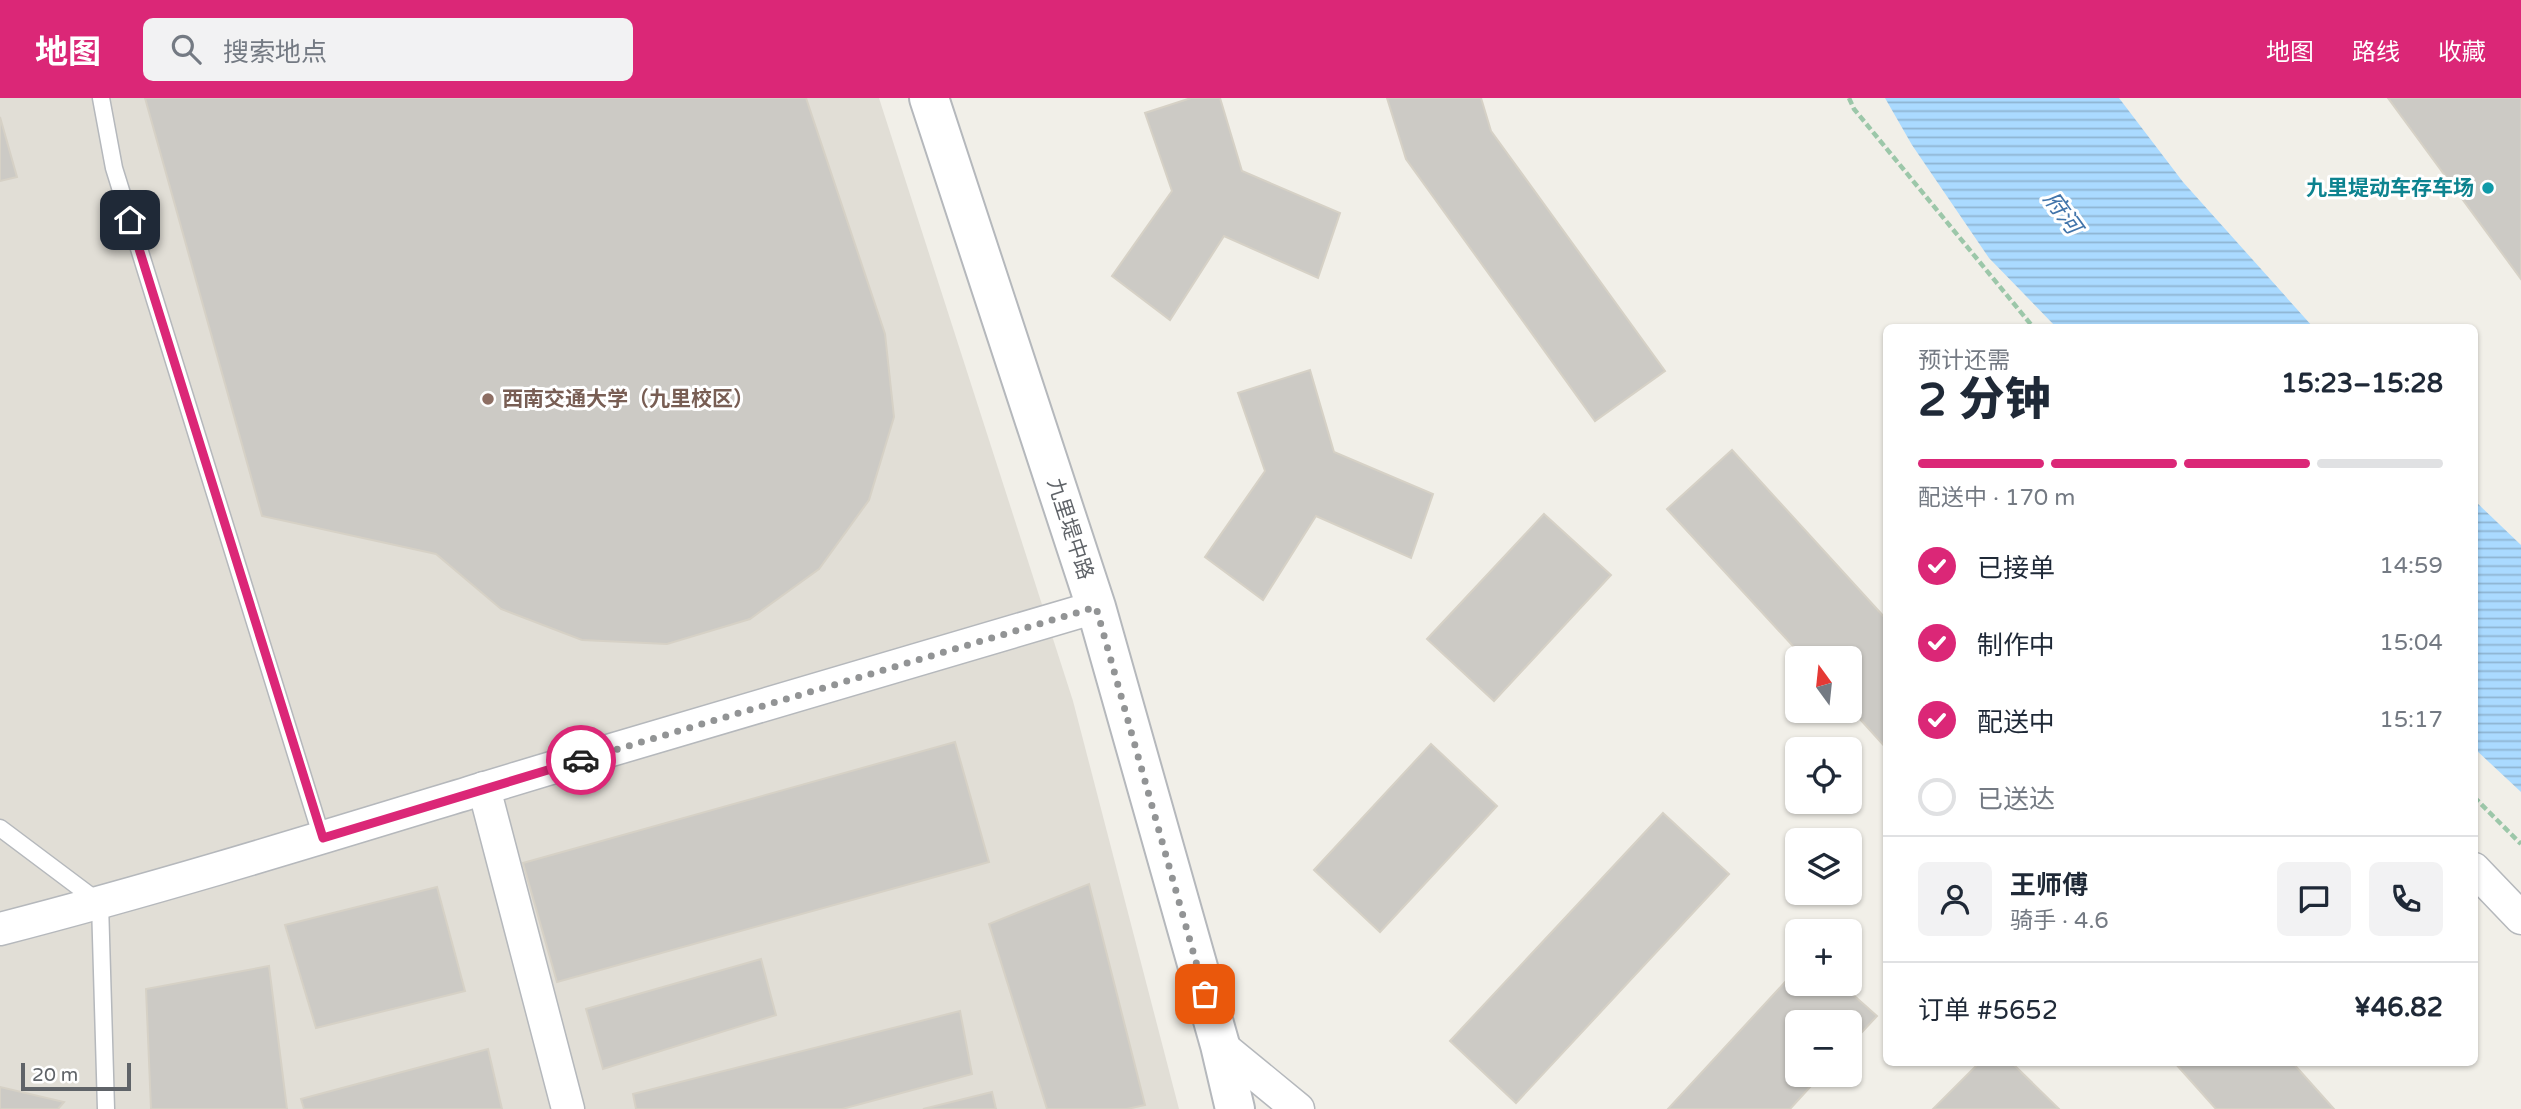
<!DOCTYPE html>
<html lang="zh">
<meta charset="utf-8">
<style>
body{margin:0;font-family:"Varela Round","Noto Sans SC",sans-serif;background:#f2f2f3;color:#1f2937;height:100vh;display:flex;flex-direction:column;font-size:26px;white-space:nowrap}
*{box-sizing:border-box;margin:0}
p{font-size:23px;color:#747a83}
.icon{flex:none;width:38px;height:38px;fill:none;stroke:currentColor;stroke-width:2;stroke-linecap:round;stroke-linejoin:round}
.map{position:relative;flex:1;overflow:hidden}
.drawer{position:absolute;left:1883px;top:226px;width:595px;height:742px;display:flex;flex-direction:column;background:#fff;border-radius:10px;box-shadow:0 2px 5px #0004}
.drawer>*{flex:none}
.needle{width:46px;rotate:345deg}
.controls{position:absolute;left:1785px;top:548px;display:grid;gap:14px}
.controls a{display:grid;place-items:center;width:77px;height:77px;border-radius:10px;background:#fff;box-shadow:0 2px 5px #0004;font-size:35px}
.scale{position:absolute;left:21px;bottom:18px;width:110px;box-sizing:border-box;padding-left:7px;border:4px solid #5f6368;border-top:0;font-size:19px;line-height:24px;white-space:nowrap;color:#5f6368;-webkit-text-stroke:5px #fff;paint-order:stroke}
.pin{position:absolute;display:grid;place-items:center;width:60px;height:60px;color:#fff;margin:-30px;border-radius:14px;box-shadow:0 4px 10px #0006}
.courier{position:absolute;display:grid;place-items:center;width:70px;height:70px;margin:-35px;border:5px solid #db2777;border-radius:50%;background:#fff;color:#222;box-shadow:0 2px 9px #0007}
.head em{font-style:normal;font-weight:800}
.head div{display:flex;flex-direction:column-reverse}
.head{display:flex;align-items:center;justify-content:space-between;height:119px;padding:0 35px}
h1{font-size:46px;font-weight:800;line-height:52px}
.bar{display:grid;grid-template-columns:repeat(4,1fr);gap:10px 7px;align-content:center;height:84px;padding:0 35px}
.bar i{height:9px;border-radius:5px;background:#e0e1e3}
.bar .selected{background:#db2777}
.bar p{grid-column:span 4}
.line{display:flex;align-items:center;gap:18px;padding:0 35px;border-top:2px solid #e0e1e3}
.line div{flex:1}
.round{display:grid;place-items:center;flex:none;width:74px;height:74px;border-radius:10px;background:#f2f2f3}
ol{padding:0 35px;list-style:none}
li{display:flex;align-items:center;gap:21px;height:77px}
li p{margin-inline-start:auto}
li .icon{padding:7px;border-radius:50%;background:#db2777;color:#fff;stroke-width:4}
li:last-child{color:#747a83}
li i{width:38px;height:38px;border:4px solid #e0e1e3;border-radius:50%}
header{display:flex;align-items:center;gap:42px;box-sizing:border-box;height:98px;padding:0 35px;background:#db2777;color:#fff}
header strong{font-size:33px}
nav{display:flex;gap:38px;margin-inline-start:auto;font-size:24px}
.search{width:490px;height:63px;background:#f2f2f3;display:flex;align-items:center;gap:18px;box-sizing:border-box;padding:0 24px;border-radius:10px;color:#747a83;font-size:26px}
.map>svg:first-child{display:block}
.education{fill:#e1ded6}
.water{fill:url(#water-rules)}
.building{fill:#cccac5;stroke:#d6d1c6;stroke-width:2}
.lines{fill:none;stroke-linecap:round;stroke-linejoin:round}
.service-casing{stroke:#b5b8bc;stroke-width:19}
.minor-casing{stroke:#b5b8bc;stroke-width:35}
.tertiary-casing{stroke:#b5b8bc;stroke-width:42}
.path{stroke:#9cc7a9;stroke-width:4.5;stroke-dasharray:7 3.5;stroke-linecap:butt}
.service{stroke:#fff;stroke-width:16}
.minor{stroke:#fff;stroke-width:32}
.tertiary{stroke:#fff;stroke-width:38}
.done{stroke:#929495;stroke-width:7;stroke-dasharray:0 12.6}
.route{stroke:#db2777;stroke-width:9}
.culture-dot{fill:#0f9aa8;stroke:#fff;stroke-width:2.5}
.education-dot{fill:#8d6e63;stroke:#fff;stroke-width:2.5}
.labels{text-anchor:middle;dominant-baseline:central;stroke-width:6;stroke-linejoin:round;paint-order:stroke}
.culture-label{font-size:21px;font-weight:bold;fill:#0d838f;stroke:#fff;text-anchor:end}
.education-label{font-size:21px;font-weight:bold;fill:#785e54;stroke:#fff;text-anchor:start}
.street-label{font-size:21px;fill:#5f6368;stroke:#fff}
.water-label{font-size:23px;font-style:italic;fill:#4174aa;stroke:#fff}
</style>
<header>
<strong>地图</strong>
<div class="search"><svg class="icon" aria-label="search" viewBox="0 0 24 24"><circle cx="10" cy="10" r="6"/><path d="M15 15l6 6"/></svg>搜索地点</div>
<nav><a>地图</a><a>路线</a><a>收藏</a></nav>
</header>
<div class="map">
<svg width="2521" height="1011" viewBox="0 0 2521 1011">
<defs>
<pattern id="water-rules" width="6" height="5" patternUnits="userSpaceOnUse" patternTransform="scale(1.75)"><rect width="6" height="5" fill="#aadaff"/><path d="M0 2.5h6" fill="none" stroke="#8eb4d2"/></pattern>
</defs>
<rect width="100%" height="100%" fill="#f1efe8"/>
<polygon class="education" points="0,0 879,0 1073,603 1179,1011 0,1011"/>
<g class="water">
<polygon points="1885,0 2119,0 2183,84 2313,229 2056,229 1989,160 1912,47"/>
<polygon points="2475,403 2521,447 2521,694 2475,651"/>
</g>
<g class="building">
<polygon points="145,0 806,0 885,236 894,319 869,402 819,471 750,521 667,546 582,542 501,511 436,456 262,418"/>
<polygon points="1191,0 1220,0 1242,73 1340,115 1318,180 1224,138 1170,222 1112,178 1172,93 1145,15"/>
<polygon points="1387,0 1481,0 1491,33 1665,273 1595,323 1406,61"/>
<polygon points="2388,0 2521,0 2521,181"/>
<polygon points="0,19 17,79 0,83"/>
<polygon points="1310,272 1334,354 1433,396 1411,460 1316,418 1263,502 1205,459 1265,373 1238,295"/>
<polygon points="1732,352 1886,521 1886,650 1850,610 1850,560 1804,560 1667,411"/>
<polygon points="1544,416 1611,477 1494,603 1427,541"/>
<polygon points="955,644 989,764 557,884 523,765"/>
<polygon points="1431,646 1497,708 1380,834 1314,772"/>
<polygon points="1663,715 1729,776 1516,1005 1450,943"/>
<polygon points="1089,786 1145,1007 1127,1011 1047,1011 989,826"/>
<polygon points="437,789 465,893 316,930 285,827"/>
<polygon points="761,861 776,917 603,971 586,911"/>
<polygon points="269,868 287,1011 151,1011 146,891"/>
<polygon points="1797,871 1797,886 1841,886 1877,918 1850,947 1850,924 1797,924 1797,976 1822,976 1790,1011 1668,1011"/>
<polygon points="960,913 972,976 842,1011 636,1011 633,996"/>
<polygon points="488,951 502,1011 304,1011 301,1001"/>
<polygon points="1980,964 2011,964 2059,1011 1933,1011"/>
<polygon points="2174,964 2292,964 2334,1011 2216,1011"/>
<polygon points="0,989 64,1004 58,1011 0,1011"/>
<polygon points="992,994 996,1011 923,1011"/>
</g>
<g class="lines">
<defs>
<g id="service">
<polyline points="101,0 114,70 322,740"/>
<polyline points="0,730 100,805 106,1011"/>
</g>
<g id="minor">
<polyline points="484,690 568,1011"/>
<polyline points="2474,771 2521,820"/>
<path d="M0,831C163,789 324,739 485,690C688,628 892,570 1096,509"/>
<polyline points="1220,947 1298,1011"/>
</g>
<polyline id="tertiary" points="929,0 1096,509 1220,947 1235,1011"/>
</defs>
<use href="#service" class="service-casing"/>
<use href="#minor" class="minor-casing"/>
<use href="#tertiary" class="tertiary-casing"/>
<g class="path">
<polyline points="1849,0 1854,11 2033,229"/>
<polyline points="2474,699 2521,746"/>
</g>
<use href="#service" class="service"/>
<use href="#minor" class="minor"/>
<use href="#tertiary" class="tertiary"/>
</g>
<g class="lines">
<polyline class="done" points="581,662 1096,509 1205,896"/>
<polyline class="route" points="130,122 323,740 581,662"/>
</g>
<circle class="culture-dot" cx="2488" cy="90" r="7"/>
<circle class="education-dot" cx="488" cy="301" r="7"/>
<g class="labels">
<g class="culture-label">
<text x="2474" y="90">九里堤动车存车场</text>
</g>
<g class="education-label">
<text x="502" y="301">西南交通大学（九里校区）</text>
</g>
<g class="street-label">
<text transform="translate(1070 431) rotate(72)">九里堤中路</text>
</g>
<g class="water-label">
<text transform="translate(2062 115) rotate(54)">府河</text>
</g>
</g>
</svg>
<div class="controls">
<a><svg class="needle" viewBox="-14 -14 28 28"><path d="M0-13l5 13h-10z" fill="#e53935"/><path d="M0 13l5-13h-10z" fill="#747a83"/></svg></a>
<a><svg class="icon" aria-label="locate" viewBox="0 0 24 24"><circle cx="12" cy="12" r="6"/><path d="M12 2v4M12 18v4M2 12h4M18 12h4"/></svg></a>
<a><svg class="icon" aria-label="layers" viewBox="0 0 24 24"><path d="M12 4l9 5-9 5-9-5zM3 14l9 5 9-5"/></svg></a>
<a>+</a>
<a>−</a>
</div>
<div class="scale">20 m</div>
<div class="pin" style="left:1205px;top:896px;background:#ea580c"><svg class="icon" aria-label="bag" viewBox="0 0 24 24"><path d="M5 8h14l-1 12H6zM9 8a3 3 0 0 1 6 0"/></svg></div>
<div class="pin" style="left:130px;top:122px;background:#1f2937"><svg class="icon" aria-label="home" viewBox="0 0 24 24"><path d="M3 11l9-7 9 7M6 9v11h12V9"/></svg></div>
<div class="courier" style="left:581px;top:662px"><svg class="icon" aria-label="car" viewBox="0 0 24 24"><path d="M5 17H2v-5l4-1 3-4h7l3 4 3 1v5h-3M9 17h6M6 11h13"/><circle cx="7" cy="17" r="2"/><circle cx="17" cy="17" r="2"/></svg></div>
<section class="drawer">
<div class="head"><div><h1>2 分钟</h1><p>预计还需</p></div><em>15:23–15:28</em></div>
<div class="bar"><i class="selected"></i><i class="selected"></i><i class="selected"></i><i></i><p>配送中 · 170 m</p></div>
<ol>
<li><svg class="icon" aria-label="check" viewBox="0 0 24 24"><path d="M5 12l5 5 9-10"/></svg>已接单<p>14:59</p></li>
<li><svg class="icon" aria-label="check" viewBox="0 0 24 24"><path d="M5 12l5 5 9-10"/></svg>制作中<p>15:04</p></li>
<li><svg class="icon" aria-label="check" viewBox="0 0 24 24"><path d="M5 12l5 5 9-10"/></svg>配送中<p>15:17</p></li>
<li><i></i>已送达</li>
</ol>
<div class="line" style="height:126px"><a class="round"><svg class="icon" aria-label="person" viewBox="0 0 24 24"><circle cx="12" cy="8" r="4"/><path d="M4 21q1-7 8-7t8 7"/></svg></a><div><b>王师傅</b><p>骑手 · 4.6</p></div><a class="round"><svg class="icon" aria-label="chat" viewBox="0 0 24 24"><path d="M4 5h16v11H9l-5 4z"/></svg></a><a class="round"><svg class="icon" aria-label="phone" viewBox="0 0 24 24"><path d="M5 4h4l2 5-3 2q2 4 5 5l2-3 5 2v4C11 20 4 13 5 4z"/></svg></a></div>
<div class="line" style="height:91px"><div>订单 #5652</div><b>¥46.82</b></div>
</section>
</div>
